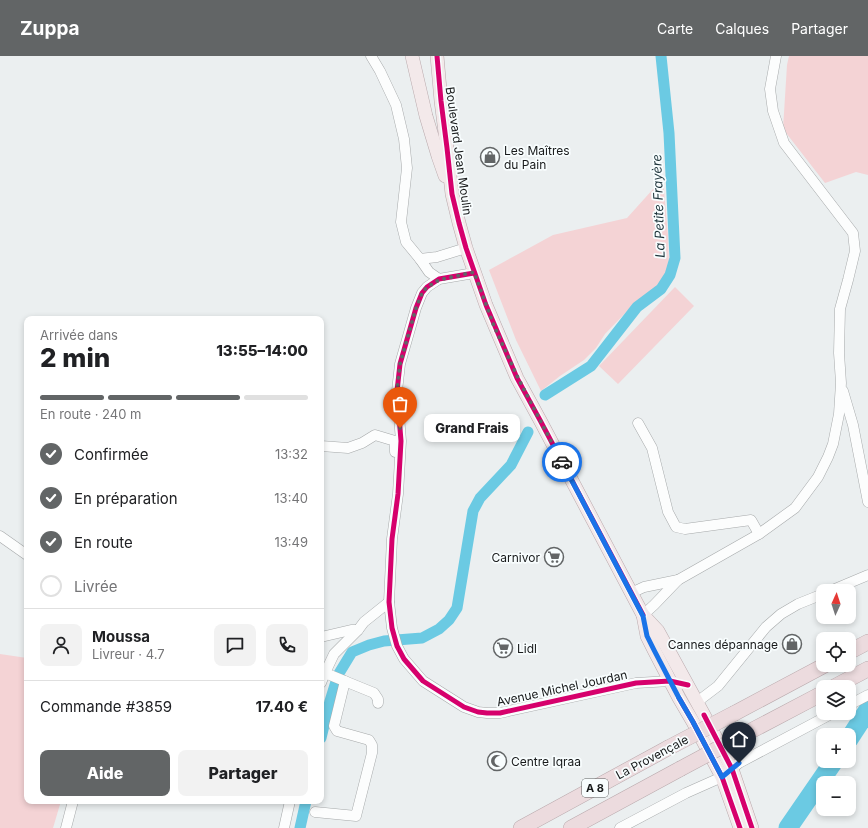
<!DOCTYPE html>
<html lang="fr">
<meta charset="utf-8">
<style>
body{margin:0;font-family:Inter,sans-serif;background:#f2f2f2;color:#202124;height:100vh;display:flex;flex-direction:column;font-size:15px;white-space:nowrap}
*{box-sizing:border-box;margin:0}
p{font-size:13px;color:#757577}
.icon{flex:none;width:22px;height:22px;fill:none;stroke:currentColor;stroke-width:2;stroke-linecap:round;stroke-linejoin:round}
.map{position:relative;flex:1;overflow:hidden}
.side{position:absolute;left:24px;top:260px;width:300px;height:488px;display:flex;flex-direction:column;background:#fff;border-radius:8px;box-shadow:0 2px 6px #0003}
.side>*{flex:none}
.needle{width:26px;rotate:3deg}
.fabs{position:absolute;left:816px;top:528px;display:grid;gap:8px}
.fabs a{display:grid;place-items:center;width:40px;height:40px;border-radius:8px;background:#fff;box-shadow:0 2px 6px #0003;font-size:20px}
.pin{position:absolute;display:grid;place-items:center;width:34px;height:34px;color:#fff;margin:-41px -17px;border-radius:50% 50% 50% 0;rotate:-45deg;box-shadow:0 0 4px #0007}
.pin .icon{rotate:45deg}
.courier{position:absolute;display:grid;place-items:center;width:40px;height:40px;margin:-20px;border:3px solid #1a73e8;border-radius:50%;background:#fff;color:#222;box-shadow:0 1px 5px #0007}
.bubble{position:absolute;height:28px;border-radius:8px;background:#fff;box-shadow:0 2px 6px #0003;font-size:13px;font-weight:800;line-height:28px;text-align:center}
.headline em{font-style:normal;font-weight:800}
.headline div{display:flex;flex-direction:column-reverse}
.headline{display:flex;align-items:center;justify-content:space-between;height:68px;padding:0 16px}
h1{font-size:26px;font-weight:800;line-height:30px}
.bar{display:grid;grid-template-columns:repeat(4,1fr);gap:6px 4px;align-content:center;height:48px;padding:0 16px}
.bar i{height:5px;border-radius:3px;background:#e0e0e0}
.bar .on{background:#626566}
.bar p{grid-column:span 4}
.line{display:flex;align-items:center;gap:10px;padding:0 16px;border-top:1px solid #e0e0e0}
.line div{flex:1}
.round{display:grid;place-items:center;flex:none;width:42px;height:42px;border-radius:8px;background:#f2f2f2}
ol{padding:0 16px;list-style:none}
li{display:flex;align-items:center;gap:12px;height:44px}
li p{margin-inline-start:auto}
li .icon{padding:4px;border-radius:50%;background:#626566;color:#fff;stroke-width:4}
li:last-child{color:#757577}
li i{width:22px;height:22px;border:2px solid #e0e0e0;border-radius:50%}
.action{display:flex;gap:8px;margin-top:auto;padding:8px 16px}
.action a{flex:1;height:46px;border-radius:8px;background:#626566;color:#fff;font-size:16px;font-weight:800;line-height:46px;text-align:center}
.action a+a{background:#f2f2f2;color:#202124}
header{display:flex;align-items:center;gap:24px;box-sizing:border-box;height:56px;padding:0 20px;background:#626566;color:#fff}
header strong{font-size:19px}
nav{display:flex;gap:22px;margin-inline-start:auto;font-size:14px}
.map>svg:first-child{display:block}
.green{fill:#f4d3d5}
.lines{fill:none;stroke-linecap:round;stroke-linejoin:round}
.canal{stroke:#6bcae3;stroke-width:11}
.river{stroke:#6bcae3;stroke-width:19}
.minor-casing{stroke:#a6a9aa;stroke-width:11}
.major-casing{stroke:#b9a9ac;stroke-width:14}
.highway-casing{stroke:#b9a9ac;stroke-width:16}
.minor{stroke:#fcfdfd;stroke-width:10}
.major{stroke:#f3e9ea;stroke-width:13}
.highway{stroke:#ecdbde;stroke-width:15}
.highway-bridge-casing{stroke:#b9a9ac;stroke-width:16;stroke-linecap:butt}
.highway-bridge{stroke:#ecdbde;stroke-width:15}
.cycleway-casing{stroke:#f8fdfe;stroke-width:8}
.cycleway{stroke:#d6006c;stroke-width:5}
.done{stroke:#626566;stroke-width:4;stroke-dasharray:0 7.2}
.route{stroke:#1a73e8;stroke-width:5}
.labels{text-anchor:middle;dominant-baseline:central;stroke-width:3.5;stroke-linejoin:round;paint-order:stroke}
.shield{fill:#f8fdfe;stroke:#5b5e5f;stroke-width:1}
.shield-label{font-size:11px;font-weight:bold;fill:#181a1b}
.poi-label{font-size:12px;fill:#181a1b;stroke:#f8fdfe;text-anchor:start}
.street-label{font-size:12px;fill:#181a1b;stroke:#f8fdfe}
.water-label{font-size:13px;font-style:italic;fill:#1e343b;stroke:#f8fdfe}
</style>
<header>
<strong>Zuppa</strong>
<nav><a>Carte</a><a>Calques</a><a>Partager</a></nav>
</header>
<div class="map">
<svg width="868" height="772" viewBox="0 0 868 772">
<rect width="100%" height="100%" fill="#ebeff0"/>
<g class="green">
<polygon points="789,0 868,0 868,119 856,116 825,127 783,73 787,9"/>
<polygon points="663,122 668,180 669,210 667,221 657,231 634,248 605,278 596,292 584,304 560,320 541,335 516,284 489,214 553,179 627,162"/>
<polygon points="675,231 694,250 618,328 599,310"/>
<polygon points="0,598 27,602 27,745 61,745 53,772 0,772"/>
</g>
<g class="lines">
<g class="canal">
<polyline points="545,339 591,310 637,251 661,233 670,219 675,202 669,77 661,0"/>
<polyline points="321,682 330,645 338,619 352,596 369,589 384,585 422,582 439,573 449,564 457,552 473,455 480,442 511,409 528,376"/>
<polyline points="300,772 306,745"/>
</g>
<g class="river">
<polyline points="849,683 868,654"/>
<polyline points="788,772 834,705"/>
</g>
<defs>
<g id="minor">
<polyline points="371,0 380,15 396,49 404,83 407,112 401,166 406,186 420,203 429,216 439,223"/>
<polyline points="420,203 437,201 466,192"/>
<polyline points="474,217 439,223 427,231 422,237 416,252 400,308 397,335 401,385 398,438 392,483 389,546 392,572 397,590 404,603 423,625 464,651 478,656 487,657 500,657 636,627 670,625 688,629"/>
<polyline points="843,335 853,369 868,446"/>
<polyline points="638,367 652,392 668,456 676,471 685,473 751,464 759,478"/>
<polyline points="321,390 348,392 362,387 375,379 395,385 395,396"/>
<polyline points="0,480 27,499"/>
<polyline points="830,535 868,519"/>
<polyline points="631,537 644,531 678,524"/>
<polyline points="643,559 654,549 678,524 759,478 795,452 818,421 828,401 833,388 839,358 841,327 839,297 840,253 848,224 855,195 853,177 784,87 773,55 770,33 776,0"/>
<polyline points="321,581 351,574 358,574"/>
<polyline points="325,617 374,637 378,643 378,647"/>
<polyline points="321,627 325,617 334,598 358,574 364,566 389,546"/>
<polyline points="697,646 718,630 766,571 781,558 798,548 823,538"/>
<polyline points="849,649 868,639"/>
<polyline points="315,756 356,760 372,697 372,689 369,684 337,675 334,670 345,625"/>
<polyline points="66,772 73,745"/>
<polyline points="284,772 290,745"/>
<polyline points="620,772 686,737 722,721 739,707 833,657"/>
</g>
<g id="major">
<polyline points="412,0 426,60 438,100 445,120"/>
<polyline points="437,0 441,45 447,92 452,138 459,167 466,192 486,249 517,322 541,366 643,559 658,575 704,659 727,703 732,713 752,772"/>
<polyline points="643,559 647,580 654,594 679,642 693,666 722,721 740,772"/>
</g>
<g id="highway">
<polyline points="849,596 868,586"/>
<polyline points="834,631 868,613"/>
<polyline points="735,657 825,609"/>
<polyline points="747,677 823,637"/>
<polyline points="521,772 668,692"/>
<polyline points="571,772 680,713"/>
</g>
</defs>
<use href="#minor" class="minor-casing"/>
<use href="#major" class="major-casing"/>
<use href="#highway" class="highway-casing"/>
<use href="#minor" class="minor"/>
<use href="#major" class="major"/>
<use href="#highway" class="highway"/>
<defs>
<g id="highway-bridge">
<polyline points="668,692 735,657"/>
<polyline points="680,713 747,677"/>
</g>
</defs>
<use href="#highway-bridge" class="highway-bridge-casing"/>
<use href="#highway-bridge" class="highway-bridge"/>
<defs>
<g id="cycleway">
<polyline points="437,0 441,45 447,92 452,138 459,167 466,192 486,249 517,322 541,366 643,559"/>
<polyline points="474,217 439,223 427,231 422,237 416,252 400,308 397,335 401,385 398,438 392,483 389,546 392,572 397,590 404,603 423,625 464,651 478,656 487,657 500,657 636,627 670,625 688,629"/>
<polyline points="679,642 693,666 722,721 740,772"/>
<polyline points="704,659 732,713 752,772"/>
</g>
</defs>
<use href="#cycleway" class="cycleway-casing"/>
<use href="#cycleway" class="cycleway"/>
</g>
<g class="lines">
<polyline class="done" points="400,372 397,334 400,308 416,252 422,237 427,231 439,224 474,216 494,270 518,322 562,406"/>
<polyline class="route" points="562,406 643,560 647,580 654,594 679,642 693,666 722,721 739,707"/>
</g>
<defs>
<symbol id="shop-ring" viewBox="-11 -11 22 22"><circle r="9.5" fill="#f8fdfe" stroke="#626566" stroke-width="1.5"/><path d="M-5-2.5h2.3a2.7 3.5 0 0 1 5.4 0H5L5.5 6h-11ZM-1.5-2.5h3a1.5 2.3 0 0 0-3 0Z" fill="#626566"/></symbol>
<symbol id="supermarket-ring" viewBox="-11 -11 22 22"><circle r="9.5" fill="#f8fdfe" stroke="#626566" stroke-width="1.5"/><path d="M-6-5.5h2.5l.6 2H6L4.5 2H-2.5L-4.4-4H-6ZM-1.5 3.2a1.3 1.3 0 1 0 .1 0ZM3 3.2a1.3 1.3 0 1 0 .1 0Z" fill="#626566"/></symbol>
<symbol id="mosque-ring" viewBox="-11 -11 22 22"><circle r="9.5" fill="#f8fdfe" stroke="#626566" stroke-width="1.5"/><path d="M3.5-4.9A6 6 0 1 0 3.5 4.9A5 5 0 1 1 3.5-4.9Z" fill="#626566"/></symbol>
</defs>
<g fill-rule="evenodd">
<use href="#shop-ring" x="479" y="90" width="22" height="22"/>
<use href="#supermarket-ring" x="543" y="490" width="22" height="22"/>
<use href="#shop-ring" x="781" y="577" width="22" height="22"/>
<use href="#supermarket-ring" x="492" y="581" width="22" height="22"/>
<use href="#mosque-ring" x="486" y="694" width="22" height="22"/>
</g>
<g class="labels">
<rect class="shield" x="582" y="723" width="26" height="18" rx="3"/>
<g class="shield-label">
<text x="595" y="732">A 8</text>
</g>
<g class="poi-label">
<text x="504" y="94">Les Maîtres<tspan x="504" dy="14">du Pain</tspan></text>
<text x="540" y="501" text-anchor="end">Carnivor</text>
<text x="778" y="588" text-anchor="end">Cannes dépannage</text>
<text x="517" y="592">Lidl</text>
<text x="511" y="705">Centre Iqraa</text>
</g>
<g class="street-label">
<text transform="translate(459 95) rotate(82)">Boulevard Jean Moulin</text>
<text transform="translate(562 632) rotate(-12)">Avenue Michel Jourdan</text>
<text transform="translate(652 701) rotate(-28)">La Provençale</text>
</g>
<g class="water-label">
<text transform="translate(658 150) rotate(-92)">La Petite Frayère</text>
</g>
</g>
</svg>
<div class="fabs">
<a><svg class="needle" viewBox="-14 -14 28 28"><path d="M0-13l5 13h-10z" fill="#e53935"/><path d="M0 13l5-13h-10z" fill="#757577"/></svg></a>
<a><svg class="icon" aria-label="locate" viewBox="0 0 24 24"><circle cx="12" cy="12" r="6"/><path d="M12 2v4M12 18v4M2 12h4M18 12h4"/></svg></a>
<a><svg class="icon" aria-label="layers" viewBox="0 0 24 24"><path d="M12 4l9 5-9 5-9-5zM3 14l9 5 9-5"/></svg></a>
<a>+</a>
<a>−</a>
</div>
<div class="pin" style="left:400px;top:372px;background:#ea580c"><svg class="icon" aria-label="bag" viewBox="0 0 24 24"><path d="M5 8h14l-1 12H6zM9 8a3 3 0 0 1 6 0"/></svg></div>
<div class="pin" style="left:739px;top:707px;background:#1f2937"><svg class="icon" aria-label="home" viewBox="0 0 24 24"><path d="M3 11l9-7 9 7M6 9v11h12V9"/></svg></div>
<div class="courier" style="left:562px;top:406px"><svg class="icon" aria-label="car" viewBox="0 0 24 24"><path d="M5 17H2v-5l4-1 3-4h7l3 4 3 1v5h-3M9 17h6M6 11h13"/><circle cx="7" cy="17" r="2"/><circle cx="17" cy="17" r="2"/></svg></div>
<div class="bubble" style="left:424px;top:358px;width:96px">Grand Frais</div>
<section class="side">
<div class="headline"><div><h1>2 min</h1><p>Arrivée dans</p></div><em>13:55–14:00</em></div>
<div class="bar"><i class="on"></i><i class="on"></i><i class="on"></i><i></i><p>En route · 240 m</p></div>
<ol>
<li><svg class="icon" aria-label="check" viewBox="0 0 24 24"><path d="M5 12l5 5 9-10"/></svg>Confirmée<p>13:32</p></li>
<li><svg class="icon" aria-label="check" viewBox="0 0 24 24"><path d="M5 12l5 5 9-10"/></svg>En préparation<p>13:40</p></li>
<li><svg class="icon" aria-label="check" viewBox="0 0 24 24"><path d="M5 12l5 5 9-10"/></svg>En route<p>13:49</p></li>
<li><i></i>Livrée</li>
</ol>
<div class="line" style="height:72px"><a class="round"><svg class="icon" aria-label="person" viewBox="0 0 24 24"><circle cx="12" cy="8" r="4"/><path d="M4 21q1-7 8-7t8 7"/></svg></a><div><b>Moussa</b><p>Livreur · 4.7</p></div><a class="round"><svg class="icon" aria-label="chat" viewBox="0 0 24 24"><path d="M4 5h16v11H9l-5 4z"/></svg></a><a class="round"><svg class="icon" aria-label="phone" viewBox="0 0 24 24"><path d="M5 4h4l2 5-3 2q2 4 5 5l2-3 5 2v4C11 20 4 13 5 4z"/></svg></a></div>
<div class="line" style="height:52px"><div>Commande #3859</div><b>17.40 €</b></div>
<div class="action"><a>Aide</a><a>Partager</a></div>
</section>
</div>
